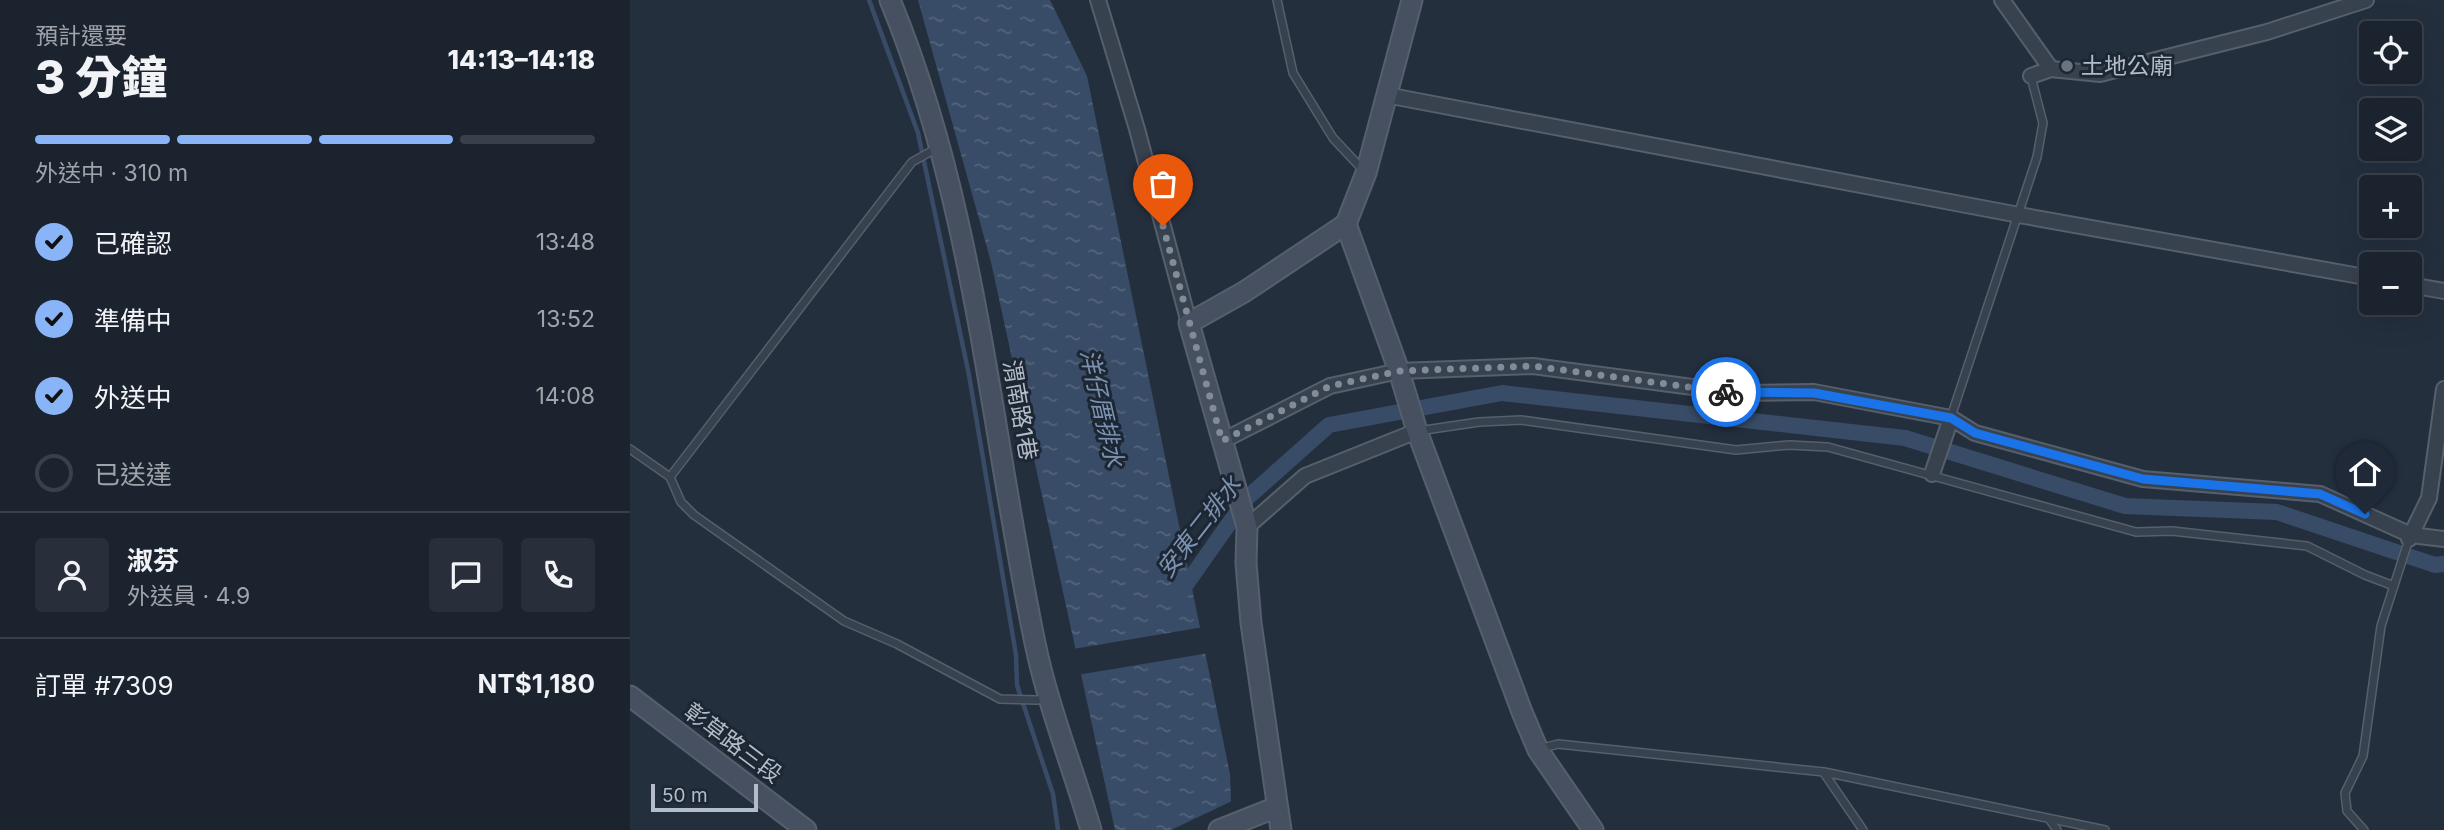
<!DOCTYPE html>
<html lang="zh-TW">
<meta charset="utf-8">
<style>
body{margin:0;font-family:Inter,"Noto Sans TC",sans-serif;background:#282f3a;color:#f1f3f6;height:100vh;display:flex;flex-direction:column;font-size:26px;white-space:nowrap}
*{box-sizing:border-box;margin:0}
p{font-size:23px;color:#a0a4aa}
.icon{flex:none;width:38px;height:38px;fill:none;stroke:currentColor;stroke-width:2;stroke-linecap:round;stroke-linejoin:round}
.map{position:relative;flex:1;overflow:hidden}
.panel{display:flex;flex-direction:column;background:#1b232e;width:630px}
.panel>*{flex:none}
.controls{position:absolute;left:1729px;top:21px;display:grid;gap:14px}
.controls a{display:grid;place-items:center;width:63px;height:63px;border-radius:7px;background:#1b232e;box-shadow:0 7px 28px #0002,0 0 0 2px #39404a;font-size:35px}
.scale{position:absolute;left:21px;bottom:18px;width:107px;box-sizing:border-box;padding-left:7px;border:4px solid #b4bcc9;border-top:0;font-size:19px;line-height:24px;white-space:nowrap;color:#b4bcc9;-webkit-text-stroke:5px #1d2633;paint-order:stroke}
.pin{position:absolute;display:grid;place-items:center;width:60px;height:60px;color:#fff;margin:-72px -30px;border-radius:50% 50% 50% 0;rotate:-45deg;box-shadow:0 0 7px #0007}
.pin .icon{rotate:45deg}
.courier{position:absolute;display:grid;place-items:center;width:70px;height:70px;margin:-35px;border:5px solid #1a73e8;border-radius:50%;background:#fff;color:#222;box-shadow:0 2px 9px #0007}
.headline em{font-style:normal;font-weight:800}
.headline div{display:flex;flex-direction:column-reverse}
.headline{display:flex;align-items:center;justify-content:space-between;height:119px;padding:0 35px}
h1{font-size:46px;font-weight:800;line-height:52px}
.bar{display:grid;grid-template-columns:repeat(4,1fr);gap:10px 7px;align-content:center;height:84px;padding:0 35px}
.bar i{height:9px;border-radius:5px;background:#39404a}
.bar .current{background:#8ab4f8}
.bar p{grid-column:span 4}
.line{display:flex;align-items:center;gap:18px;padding:0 35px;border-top:2px solid #39404a}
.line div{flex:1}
.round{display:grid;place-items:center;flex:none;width:74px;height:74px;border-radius:7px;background:#282f3a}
ol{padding:0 35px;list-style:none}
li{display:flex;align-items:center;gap:21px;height:77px}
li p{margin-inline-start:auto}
li .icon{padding:7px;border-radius:50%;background:#8ab4f8;color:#111;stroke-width:4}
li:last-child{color:#a0a4aa}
li i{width:38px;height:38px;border:4px solid #39404a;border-radius:50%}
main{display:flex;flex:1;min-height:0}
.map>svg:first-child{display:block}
.water{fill:url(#water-ripples)}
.pier{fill:#242f3e}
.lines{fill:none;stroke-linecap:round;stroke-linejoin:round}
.stream{stroke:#394c67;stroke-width:4.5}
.canal{stroke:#394c67;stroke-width:16}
.lane-casing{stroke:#565f6c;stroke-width:10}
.street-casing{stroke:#565f6c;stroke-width:18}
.secondary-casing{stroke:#565f6c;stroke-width:23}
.lane{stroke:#38414e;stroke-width:7}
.street{stroke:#38414e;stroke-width:14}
.secondary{stroke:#465061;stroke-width:19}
.done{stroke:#828b98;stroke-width:7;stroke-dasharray:0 12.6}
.route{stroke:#1a73e8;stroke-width:9}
.worship-dot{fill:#6b7280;stroke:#1d2633;stroke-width:2.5}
.labels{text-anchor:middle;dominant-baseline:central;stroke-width:6;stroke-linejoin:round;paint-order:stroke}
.poi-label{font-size:23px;fill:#b4bcc9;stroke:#1d2633;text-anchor:start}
.street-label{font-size:23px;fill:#b4bcc9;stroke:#1d2633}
.water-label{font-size:24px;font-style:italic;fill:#7c92b1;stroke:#1d2633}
</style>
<main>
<section class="panel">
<div class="headline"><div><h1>3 分鐘</h1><p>預計還要</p></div><em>14:13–14:18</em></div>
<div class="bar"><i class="current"></i><i class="current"></i><i class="current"></i><i></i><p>外送中 · 310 m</p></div>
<ol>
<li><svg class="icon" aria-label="check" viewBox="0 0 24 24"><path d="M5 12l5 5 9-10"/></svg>已確認<p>13:48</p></li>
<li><svg class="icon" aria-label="check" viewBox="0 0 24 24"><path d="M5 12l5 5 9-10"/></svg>準備中<p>13:52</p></li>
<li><svg class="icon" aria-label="check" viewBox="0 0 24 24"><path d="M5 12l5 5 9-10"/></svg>外送中<p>14:08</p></li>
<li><i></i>已送達</li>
</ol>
<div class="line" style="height:126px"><a class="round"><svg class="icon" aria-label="person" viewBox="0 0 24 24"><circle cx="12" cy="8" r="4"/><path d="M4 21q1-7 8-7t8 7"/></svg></a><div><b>淑芬</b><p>外送員 · 4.9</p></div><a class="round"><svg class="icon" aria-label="chat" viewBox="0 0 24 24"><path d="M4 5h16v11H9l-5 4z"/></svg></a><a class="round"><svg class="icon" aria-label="phone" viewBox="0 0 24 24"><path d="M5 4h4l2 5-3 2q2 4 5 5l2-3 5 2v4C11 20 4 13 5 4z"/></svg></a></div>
<div class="line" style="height:91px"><div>訂單 #7309</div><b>NT$1,180</b></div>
</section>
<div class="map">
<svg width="1814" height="830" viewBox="0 0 1814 830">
<defs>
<pattern id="water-ripples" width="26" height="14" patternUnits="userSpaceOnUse" patternTransform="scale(1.75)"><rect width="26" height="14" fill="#394c67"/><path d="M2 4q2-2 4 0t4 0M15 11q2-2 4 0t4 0" fill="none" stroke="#53647b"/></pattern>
</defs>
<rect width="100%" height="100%" fill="#242f3e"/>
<polygon class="water" points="288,0 420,0 457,76 600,774 602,830 485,830 361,262"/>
<g class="pier">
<polygon points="574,627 579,653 447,675 443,649"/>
<polygon points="604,800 605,830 541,830"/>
</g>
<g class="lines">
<polyline class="stream" points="239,0 288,133 339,375 386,655 387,685 423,794 428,830"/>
<polyline class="canal" points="548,596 617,498 699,425 872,393 1275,438 1495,506 1647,512 1805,565 1814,564"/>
<defs>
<g id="lane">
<polyline points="647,0 663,73 703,138 733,170"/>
<polyline points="1320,420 1407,157 1413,123 1401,77"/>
<polyline points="788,431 849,422 891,420 1106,450 1159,445 1198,447 1506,532 1542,531 1677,546 1735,575 1764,586"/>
<polyline points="0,449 40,477 51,502 64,515 214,621 267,644 370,699 407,700 416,698"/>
<polyline points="40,477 282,162 307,148"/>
<polyline points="909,749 928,744 1194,772 1475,830"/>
<polyline points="1194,773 1233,830"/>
<polyline points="1420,820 1427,830"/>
<polyline points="1734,830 1717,811 1715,793 1733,756 1751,626 1779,539"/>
</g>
<g id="street">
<polyline points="468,0 507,129 559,323"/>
<polyline points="1372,0 1421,69"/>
<polyline points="1401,76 1421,69 1470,74 1637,32 1736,0"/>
<polyline points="756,95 1389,215 1741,278"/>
<polyline points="1780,285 1814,291"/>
<polyline points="592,441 700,386 769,371 903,366 1108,393 1184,392 1321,418 1345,433 1513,479 1690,494 1781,535 1814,539"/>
<polyline points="1302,474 1318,427"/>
<polyline points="617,527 675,476 787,431"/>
<polyline points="1779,539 1799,498 1814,389"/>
</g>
<g id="secondary">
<path d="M260,0C345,205 360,427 405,643C418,706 443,768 461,830"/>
<polyline points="716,224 769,371 787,431 892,712 908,750 963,830"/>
<polyline points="0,696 176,830"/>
<polyline points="589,830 647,807"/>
<polyline points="651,830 621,623 616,563 617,527 559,323 614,292 716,224 736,173 782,0"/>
</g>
</defs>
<use href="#lane" class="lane-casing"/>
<use href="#street" class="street-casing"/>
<use href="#secondary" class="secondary-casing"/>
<use href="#lane" class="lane"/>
<use href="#street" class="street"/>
<use href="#secondary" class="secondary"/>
</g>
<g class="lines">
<polyline class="done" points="533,226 592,441 700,386 769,371 903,366 1096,392"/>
<polyline class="route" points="1096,392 1184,393 1321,418 1345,433 1513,479 1690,494 1735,514"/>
</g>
<circle class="worship-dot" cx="1437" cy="66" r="7"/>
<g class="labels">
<g class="poi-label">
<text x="1451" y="66">土地公廟</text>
</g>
<g class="street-label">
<text transform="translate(390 410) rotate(80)">渭南路1巷</text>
<text transform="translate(103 743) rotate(37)">彰草路三段</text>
</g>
<g class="water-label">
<text transform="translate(472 408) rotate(77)">洋仔厝排水</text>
<text transform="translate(569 527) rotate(-52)">安東二排水</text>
</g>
</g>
</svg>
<div class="controls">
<a><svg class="icon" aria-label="locate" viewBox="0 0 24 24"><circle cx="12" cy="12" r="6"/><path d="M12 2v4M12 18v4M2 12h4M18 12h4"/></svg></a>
<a><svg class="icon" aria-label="layers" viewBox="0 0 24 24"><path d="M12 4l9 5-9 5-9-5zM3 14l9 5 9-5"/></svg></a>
<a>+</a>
<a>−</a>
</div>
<div class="scale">50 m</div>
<div class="pin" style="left:533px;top:226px;background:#ea580c"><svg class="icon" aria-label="bag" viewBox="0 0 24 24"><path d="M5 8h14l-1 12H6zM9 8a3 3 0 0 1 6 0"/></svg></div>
<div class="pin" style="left:1735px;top:514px;background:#1f2937"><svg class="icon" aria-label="home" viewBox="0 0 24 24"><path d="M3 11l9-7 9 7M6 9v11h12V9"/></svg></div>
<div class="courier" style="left:1096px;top:392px"><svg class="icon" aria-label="bike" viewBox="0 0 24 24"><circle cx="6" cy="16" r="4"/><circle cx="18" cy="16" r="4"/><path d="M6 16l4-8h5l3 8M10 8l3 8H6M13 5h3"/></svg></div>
</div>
</main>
